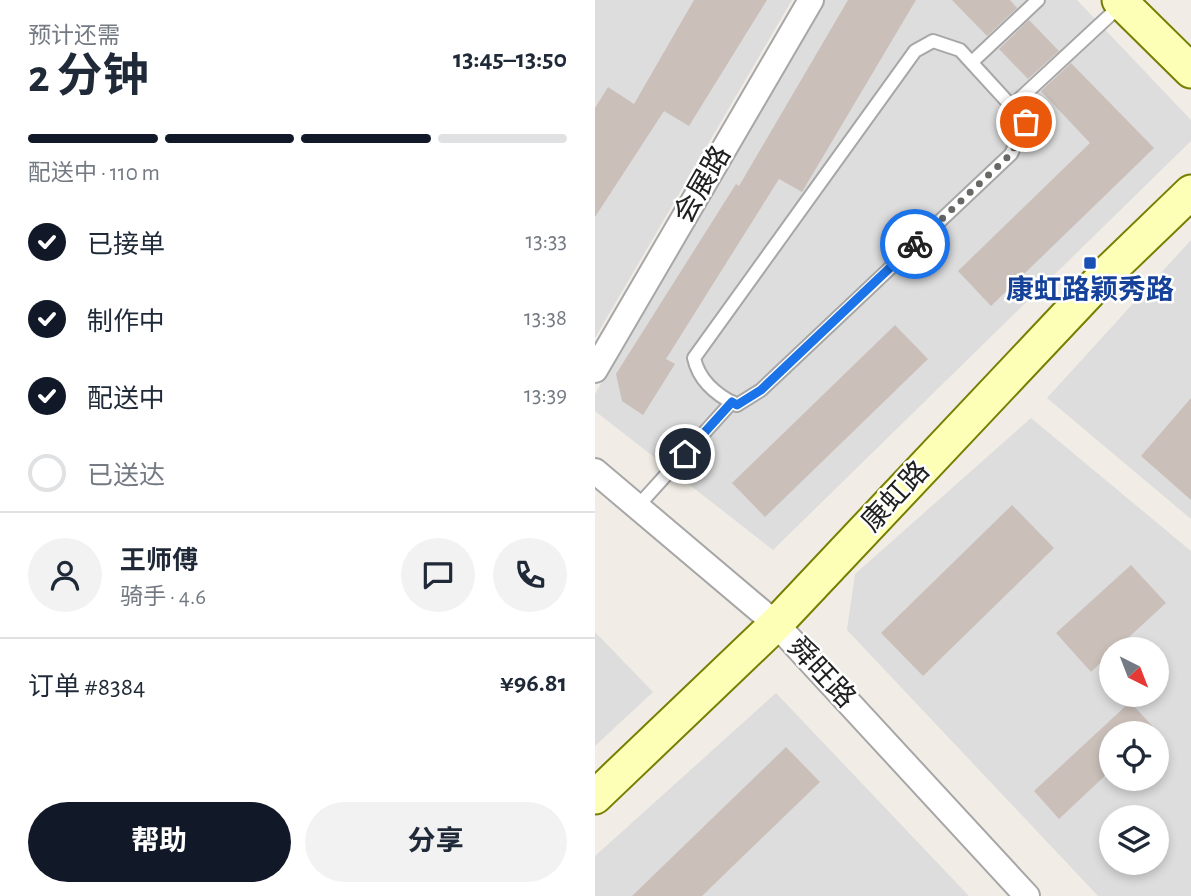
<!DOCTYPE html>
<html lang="zh">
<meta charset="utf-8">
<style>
body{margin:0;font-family:"Alegreya Sans","Noto Sans SC",sans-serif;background:#f2f2f3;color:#1f2937;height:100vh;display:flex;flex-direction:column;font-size:26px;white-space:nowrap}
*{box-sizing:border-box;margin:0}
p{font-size:23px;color:#747a83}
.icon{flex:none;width:38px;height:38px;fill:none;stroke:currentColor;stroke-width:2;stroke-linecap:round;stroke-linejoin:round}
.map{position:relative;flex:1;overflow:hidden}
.side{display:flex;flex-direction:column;background:#fff;width:595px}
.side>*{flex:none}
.needle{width:46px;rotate:138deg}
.fabs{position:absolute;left:504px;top:637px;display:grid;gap:14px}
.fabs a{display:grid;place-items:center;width:70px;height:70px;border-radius:50%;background:#fff;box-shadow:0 4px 10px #0003;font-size:35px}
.pin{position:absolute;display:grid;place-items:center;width:60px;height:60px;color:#fff;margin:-30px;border:4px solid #fff;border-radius:50%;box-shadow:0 2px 7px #0007}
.courier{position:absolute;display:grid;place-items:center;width:70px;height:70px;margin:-35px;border:5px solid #1a73e8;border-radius:50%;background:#fff;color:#222;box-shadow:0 2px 9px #0007}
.summary em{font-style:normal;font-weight:700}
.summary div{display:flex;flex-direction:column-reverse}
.summary{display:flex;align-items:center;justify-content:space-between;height:119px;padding:0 28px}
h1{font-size:46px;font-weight:700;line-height:52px}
.bar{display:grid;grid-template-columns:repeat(4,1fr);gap:10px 7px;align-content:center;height:84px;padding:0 28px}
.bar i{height:9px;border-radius:5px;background:#e0e1e3}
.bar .selected{background:#111827}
.bar p{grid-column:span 4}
.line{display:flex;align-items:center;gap:18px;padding:0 28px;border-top:2px solid #e0e1e3}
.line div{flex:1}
.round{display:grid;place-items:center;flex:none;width:74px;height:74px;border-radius:37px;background:#f2f2f3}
ol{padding:0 28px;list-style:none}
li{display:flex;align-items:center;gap:21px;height:77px}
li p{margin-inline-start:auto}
li .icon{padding:7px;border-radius:50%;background:#111827;color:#fff;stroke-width:4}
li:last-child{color:#747a83}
li i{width:38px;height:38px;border:4px solid #e0e1e3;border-radius:50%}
.button{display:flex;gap:14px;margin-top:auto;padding:14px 28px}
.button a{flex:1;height:80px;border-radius:42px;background:#111827;color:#fff;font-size:28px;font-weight:700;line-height:80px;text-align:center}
.button a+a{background:#f2f2f3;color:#1f2937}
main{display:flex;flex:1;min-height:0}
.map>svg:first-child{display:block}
.residential{fill:#dedddd;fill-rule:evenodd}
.building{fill:#cabfb9}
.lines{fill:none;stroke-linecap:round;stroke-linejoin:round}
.service-casing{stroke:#a7a7a7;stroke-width:16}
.minor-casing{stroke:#a7a7a7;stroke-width:28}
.secondary-casing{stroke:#777f00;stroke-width:37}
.service{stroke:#fff;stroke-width:12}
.minor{stroke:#fff;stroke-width:24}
.secondary{stroke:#feffb7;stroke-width:33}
.done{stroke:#696865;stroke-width:7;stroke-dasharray:0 12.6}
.route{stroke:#1a73e8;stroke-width:9}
.transit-dot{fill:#1a4fb4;stroke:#fff;stroke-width:2.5}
.labels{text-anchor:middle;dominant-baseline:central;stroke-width:5;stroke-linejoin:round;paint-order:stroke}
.street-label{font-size:28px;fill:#202020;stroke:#fff}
.transit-label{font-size:28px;font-weight:bold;fill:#164399;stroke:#fff}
</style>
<main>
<section class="side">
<div class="summary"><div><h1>2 分钟</h1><p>预计还需</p></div><em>13:45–13:50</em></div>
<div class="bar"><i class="selected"></i><i class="selected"></i><i class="selected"></i><i></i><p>配送中 · 110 m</p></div>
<ol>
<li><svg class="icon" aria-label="check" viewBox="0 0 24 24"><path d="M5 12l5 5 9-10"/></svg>已接单<p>13:33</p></li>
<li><svg class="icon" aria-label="check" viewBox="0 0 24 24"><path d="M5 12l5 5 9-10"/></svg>制作中<p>13:38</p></li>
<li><svg class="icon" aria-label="check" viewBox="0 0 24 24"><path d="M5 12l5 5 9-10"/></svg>配送中<p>13:39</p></li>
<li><i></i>已送达</li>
</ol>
<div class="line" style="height:126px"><a class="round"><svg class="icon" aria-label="person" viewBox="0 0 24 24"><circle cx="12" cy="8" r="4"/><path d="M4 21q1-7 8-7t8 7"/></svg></a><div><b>王师傅</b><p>骑手 · 4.6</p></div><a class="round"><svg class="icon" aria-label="chat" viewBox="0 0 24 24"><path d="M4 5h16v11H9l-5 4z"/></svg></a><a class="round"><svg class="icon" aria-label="phone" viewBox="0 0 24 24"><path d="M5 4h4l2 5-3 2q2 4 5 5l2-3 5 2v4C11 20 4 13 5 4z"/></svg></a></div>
<div class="line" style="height:91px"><div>订单 #8384</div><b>¥96.81</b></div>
<div class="button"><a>帮助</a><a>分享</a></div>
</section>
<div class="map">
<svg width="596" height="896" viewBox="0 0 596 896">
<rect width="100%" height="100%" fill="#f1ede6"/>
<g class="residential">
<polygon points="0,0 197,0 0,338"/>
<polygon points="230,0 482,0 596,120 596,141 178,550 0,411 0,394"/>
<polygon points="596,240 596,519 452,398"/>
<path d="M436,418L596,551V896H503L252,630L260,574ZM516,649H562V695H516ZM516,733H562V779H516ZM516,817H562V863H516Z"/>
<polygon points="0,632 58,692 0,746"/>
<polygon points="181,693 374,896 0,896 0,856"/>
</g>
<g class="building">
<polygon points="99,0 172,0 94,126 69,111 0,217 0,108 13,87 39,104"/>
<polygon points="253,0 321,0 207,192 184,179 71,359 80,364 48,415 27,401 21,374 141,184 144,186"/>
<polygon points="357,0 415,0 422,8 392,36"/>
<polygon points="434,20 464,51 433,79 404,49"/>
<polygon points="476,63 559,148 396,306 363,271 495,143 446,91"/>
<polygon points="300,325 333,359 170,517 137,483"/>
<polygon points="596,398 596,500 546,456"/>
<polygon points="417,505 459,548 328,676 286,633"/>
<polygon points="536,565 571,603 521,649 516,649 516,653 496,672 461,633"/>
<polygon points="535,702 564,733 516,733 516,770 464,819 439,791"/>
<polygon points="191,747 225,782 107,896 37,896"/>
</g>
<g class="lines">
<defs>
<g id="service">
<path d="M338,41L365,50L431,122L416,154L166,390L142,405C121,395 104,381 99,358L320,51Z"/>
<polyline points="377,62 443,0"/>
<polyline points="417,106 527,4"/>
<polyline points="42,507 137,402"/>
</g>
<g id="minor">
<polyline points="0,370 216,0"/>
<polyline points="0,471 181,624 432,896"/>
</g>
<g id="secondary">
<polyline points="524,0 596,71"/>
<polyline points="0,797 181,624 512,273 596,192"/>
</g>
</defs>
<use href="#service" class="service-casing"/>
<use href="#minor" class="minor-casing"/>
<use href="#secondary" class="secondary-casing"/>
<use href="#service" class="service"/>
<use href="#minor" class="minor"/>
<use href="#secondary" class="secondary"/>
</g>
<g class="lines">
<polyline class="done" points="320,244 416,154 431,122"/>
<polyline class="route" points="90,454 137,402 142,405 166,390 320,244"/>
</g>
<rect class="transit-dot" x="488" y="256" width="14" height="14" rx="3.5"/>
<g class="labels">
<g class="street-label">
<text transform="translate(108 185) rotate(-60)">会展路</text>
<text transform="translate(301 497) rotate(-47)">康虹路</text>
<text transform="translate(226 673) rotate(47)">舜旺路</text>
</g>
<g class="transit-label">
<text x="495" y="291">康虹路颖秀路</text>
</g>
</g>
</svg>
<div class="fabs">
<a><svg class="needle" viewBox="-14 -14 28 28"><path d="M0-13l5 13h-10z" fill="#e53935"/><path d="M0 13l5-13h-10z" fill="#747a83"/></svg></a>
<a><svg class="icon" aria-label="locate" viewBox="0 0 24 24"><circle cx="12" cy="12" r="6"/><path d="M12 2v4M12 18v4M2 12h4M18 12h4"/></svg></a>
<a><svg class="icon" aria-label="layers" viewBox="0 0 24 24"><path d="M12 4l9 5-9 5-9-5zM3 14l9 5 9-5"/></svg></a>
</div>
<div class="pin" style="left:431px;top:122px;background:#ea580c"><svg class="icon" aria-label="bag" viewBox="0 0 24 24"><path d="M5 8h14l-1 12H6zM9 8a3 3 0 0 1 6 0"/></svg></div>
<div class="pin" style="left:90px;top:454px;background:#1f2937"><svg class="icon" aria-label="home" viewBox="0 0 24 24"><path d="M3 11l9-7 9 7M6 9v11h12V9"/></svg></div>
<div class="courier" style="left:320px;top:244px"><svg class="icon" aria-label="bike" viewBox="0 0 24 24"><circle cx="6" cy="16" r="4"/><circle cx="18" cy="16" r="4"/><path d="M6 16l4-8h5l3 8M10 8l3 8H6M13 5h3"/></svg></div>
</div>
</main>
